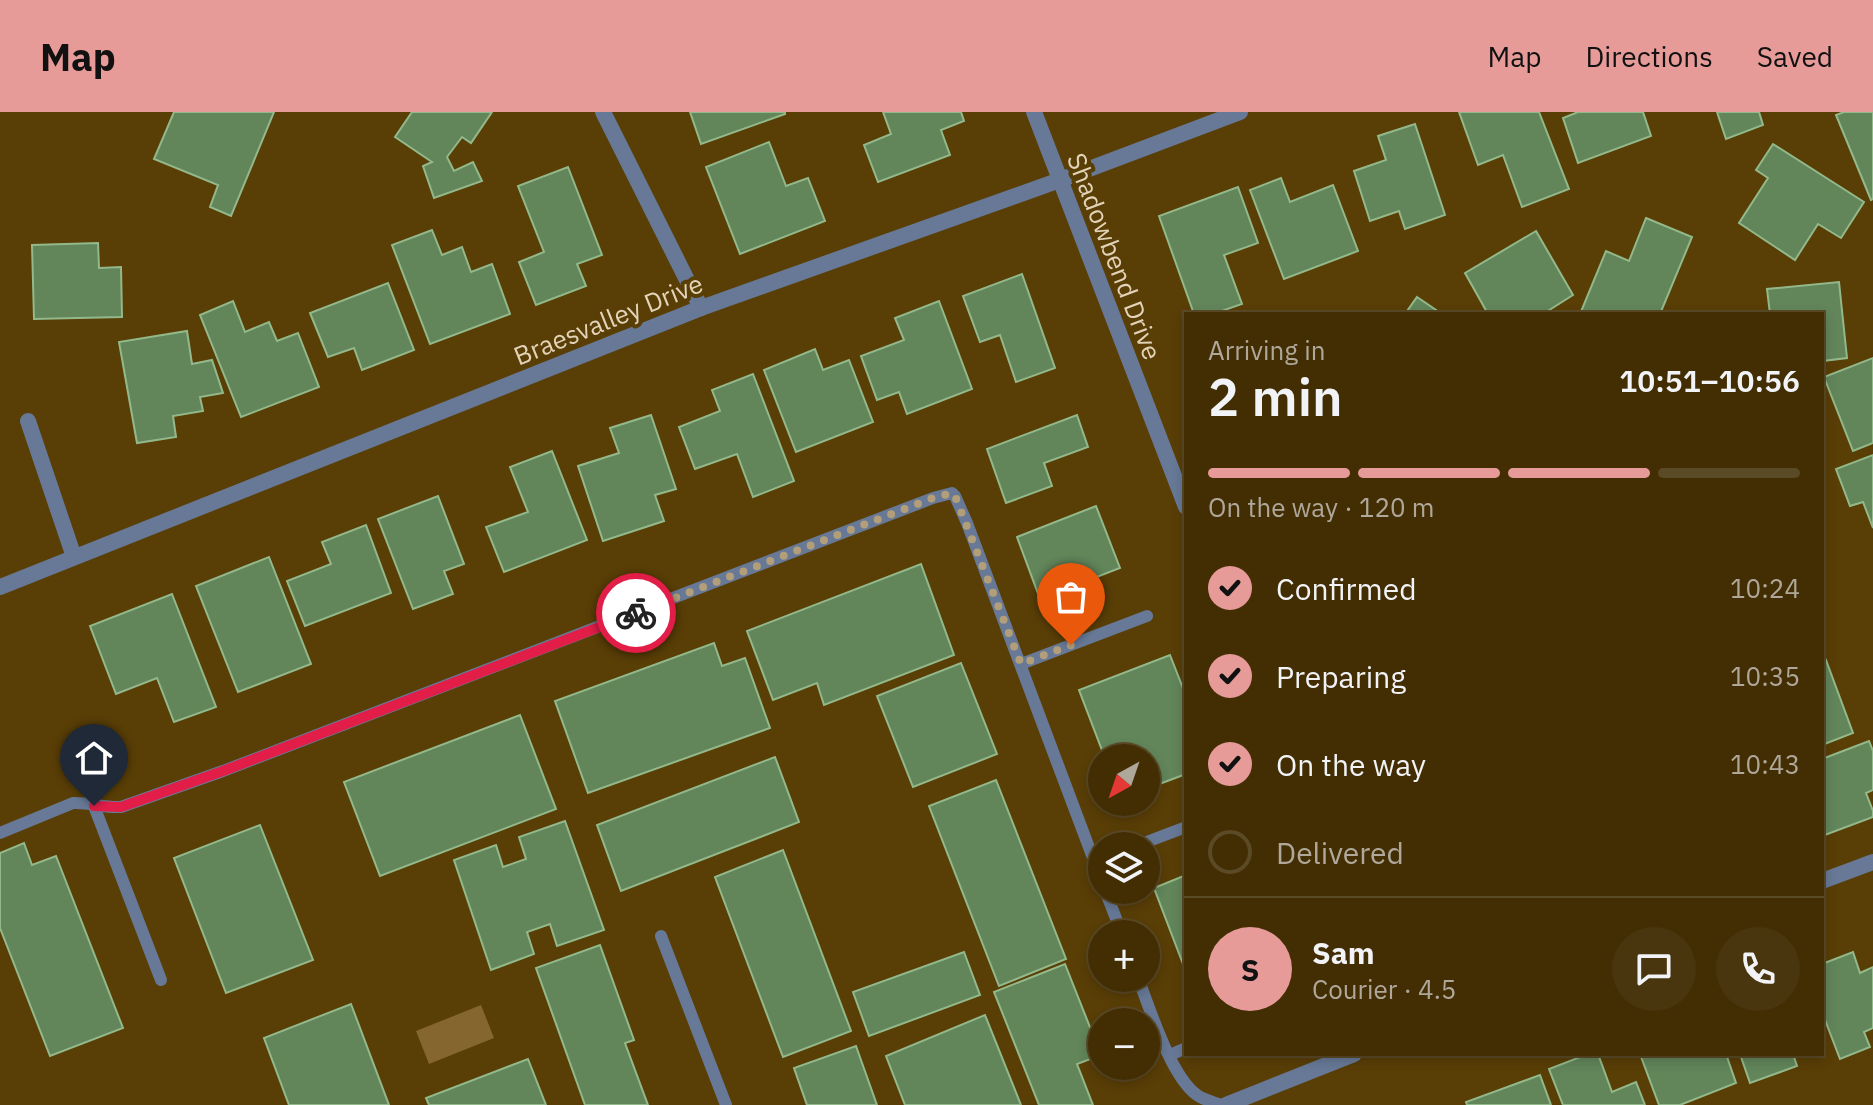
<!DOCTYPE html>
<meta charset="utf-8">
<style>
body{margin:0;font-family:"IBM Plex Sans",sans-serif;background:#4a360e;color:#f1f3f6;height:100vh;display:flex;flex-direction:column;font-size:30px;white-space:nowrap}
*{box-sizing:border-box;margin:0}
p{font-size:26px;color:#afa89a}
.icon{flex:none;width:44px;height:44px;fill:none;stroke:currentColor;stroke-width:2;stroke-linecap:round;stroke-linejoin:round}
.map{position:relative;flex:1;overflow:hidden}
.drawer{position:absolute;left:1184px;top:200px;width:640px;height:744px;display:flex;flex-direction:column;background:#432e04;border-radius:0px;box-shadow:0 4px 12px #0003,0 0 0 2px #5b4a26}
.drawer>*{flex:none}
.needle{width:52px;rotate:220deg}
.tools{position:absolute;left:1088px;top:632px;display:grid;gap:16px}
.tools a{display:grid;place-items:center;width:72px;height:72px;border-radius:50%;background:#432e04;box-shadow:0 4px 12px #0003,0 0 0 2px #5b4a26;font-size:40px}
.pin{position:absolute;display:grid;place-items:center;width:68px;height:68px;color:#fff;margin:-82px -34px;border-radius:50% 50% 50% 0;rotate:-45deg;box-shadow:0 0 8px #0007}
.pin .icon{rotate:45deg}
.courier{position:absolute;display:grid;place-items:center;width:80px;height:80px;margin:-40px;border:6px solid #e11d48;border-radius:50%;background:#fff;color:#222;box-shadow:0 2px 10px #0007}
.overview em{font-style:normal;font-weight:600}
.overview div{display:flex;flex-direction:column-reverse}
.overview{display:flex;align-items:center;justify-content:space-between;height:136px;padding:0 24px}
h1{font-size:52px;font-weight:600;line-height:60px}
.bar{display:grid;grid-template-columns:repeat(4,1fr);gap:12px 8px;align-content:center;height:96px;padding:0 24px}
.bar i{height:10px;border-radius:6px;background:#5b4a26}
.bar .current{background:#e69b98}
.bar p{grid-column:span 4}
.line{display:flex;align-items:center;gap:20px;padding:0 24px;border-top:2px solid #5b4a26}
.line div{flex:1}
.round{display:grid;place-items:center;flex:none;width:84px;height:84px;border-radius:42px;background:#4a360e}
ol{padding:0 24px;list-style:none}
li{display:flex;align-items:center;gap:24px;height:88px}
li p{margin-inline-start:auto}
li .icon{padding:8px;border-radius:50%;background:#e69b98;color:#111;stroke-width:4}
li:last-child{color:#afa89a}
li i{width:44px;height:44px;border:4px solid #5b4a26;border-radius:50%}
header{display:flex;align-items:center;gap:48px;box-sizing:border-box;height:112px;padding:0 40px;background:#e69b98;color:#111}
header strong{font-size:38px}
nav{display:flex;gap:44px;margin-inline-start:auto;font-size:28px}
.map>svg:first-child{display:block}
.green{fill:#84662e}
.building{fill:#62855a;stroke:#93b98b;stroke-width:2}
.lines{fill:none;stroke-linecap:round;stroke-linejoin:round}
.lane{stroke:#677996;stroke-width:12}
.street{stroke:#677996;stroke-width:16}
.done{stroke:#b29f7a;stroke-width:8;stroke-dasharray:0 14.4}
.route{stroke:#e11d48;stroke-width:10}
.labels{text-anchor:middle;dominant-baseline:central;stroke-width:8;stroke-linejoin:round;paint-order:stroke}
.street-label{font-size:26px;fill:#e2d3b9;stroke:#593e06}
</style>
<header>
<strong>Map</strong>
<nav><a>Map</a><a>Directions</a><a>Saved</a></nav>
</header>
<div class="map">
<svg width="1873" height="993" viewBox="0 0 1873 993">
<rect width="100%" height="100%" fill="#593e06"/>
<polygon class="green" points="481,893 494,926 429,952 416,919"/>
<g class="building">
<polygon points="174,0 274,0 231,104 210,95 218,73 154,47"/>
<polygon points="412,0 492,0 471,31 462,25 447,45 454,59 473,50 482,69 434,86 423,54 432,50 395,25"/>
<polygon points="690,0 785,0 785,2 701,32"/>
<polygon points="883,0 961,0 964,9 941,18 950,43 878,70 864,33 891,22"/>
<polygon points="1459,0 1539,0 1569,77 1522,95 1503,43 1478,53"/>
<polygon points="1578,0 1643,0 1651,24 1578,51 1563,6"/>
<polygon points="1717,0 1759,0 1763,13 1726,27"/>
<polygon points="1844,0 1873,0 1873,87 1871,88 1836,3"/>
<polygon points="1415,12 1445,103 1405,117 1399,99 1370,109 1354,59 1386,48 1378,24"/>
<polygon points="769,30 786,74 808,66 825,109 740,142 706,55"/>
<polygon points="1773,32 1864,90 1841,126 1818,112 1795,148 1739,111 1768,66 1756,58"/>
<polygon points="568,55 602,143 577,152 586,174 536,193 519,150 544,140 518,74"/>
<polygon points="1281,66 1290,90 1333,73 1358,139 1284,167 1250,78"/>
<polygon points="1238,75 1258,131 1224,143 1242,192 1213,202 1194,202 1159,104"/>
<polygon points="1646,106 1692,125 1660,202 1580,202 1606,139 1629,149"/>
<polygon points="432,118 442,143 462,135 471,160 492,152 510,202 430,232 392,133"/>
<polygon points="1536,119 1573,183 1543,202 1488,202 1465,161"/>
<polygon points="98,131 99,156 121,155 122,205 34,207 32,133"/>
<polygon points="1022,162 1055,256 1016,270 1000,223 980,230 963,184"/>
<polygon points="1839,170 1847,246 1822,249 1822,202 1770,202 1767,177"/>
<polygon points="388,171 414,238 362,258 354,236 328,245 310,201"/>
<polygon points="1417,185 1442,202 1405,202"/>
<polygon points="233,189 245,220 269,210 277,229 298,221 319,275 241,305 200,203"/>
<polygon points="939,189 972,277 907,302 899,280 877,288 861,244 904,228 895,206"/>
<polygon points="187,219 192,252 212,248 223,281 200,285 203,299 173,304 176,325 137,331 119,230"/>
<polygon points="815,237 823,258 849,248 873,310 796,340 764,258"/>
<polygon points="1873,246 1873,331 1853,339 1824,265"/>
<polygon points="753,262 794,369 753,385 737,342 695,357 679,315 720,299 712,278"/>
<polygon points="651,303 676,377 655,383 664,409 603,429 578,354 619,341 610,316"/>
<polygon points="1077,303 1088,335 1044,351 1052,374 1006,391 987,337"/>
<polygon points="552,339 587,428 504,460 486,415 528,400 510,355"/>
<polygon points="1873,343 1873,416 1863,390 1850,394 1836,357"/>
<polygon points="438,384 464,452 444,459 453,482 413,497 378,407"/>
<polygon points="1096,394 1120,456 1040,487 1017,425"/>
<polygon points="366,413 391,481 305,514 287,469 331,452 322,430"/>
<polygon points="269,445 311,552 238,580 196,474"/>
<polygon points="921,452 954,543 824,593 817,571 773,588 747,519"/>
<polygon points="172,482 216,595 174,610 157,566 116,582 90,514"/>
<polygon points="714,531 722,554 745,546 770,616 588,681 555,589"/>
<polygon points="1170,543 1186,584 1186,662 1146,677 1146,646 1105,646 1079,578"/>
<polygon points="1826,548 1853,621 1822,633 1822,550"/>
<polygon points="961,551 997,642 913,675 877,584"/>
<polygon points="520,603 556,697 380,764 344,670"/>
<polygon points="1869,629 1873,639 1873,678 1866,681 1873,699 1873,705 1822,724 1822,647"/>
<polygon points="775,645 799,710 621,779 597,713"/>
<polygon points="996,668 1066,847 999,874 929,694"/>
<polygon points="565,709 604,818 557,834 550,812 527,820 534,842 491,858 454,748 496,733 503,755 526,747 519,725"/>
<polygon points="260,713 313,848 226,881 174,746"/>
<polygon points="24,731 32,753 56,744 123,916 50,944 0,816 0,741"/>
<polygon points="783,738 851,919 783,945 715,765"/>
<polygon points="1186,763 1186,860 1154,776"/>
<polygon points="600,833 634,928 625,931 648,993 585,993 536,856"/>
<polygon points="964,840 980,883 869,924 853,880"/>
<polygon points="1853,840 1860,861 1873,855 1873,916 1864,920 1870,935 1840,947 1822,900 1822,852"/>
<polygon points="1065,852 1101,943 1077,952 1093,993 1039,993 994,880"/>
<polygon points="351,892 389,993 289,993 264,926"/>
<polygon points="985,903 1021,993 905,993 886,944"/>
<polygon points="856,934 877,993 807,993 794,956"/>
<polygon points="1588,942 1598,942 1612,980 1636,970 1645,993 1563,993 1549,957"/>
<polygon points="1640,942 1726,942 1736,971 1680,993 1659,993"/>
<polygon points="1740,942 1793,942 1797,954 1750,971"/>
<polygon points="528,947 546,993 429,993 426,986"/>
<polygon points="1540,963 1551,993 1467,993 1466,990"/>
</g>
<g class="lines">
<g class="lane">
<polyline points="1021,552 1147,504"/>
<polyline points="94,694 161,868"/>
<path d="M0,721L73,691C89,690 104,696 121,695L223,659L933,386L952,381L955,384L967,411L1102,770"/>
<polyline points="1136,734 1186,715"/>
<polyline points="1105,778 1122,822"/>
<polyline points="661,824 726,993"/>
<path d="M1138,866C1150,897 1171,965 1197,983C1204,988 1213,990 1221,993"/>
<polyline points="1170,943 1186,936"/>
</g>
<g class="street">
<polyline points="603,0 701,196"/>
<polyline points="1034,0 1186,395"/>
<polyline points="28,309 74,445"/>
<polyline points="0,475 701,196 1060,68 1240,0"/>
<polyline points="1822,769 1873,750"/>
<polyline points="1226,993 1354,942"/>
</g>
</g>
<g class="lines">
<polyline class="done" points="636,501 933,386 952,381 955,384 1021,552 1071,533"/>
<polyline class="route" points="94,694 121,695 223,659 636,501"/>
</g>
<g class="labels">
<g class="street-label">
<text transform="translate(1115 144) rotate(69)">Shadowbend Drive</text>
<text transform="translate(608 207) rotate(-22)">Braesvalley Drive</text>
</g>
</g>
</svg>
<div class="tools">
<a><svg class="needle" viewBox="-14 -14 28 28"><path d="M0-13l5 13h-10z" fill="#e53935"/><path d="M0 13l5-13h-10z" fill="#afa89a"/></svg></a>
<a><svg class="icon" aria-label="layers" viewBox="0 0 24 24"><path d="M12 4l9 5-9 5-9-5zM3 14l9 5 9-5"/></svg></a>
<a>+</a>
<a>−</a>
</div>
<div class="pin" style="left:1071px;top:533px;background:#ea580c"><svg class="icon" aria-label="bag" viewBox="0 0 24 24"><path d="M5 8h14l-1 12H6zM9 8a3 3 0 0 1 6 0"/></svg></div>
<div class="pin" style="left:94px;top:694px;background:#1f2937"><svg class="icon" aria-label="home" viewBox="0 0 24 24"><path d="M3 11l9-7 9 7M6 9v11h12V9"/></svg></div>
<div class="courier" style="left:636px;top:501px"><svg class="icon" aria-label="bike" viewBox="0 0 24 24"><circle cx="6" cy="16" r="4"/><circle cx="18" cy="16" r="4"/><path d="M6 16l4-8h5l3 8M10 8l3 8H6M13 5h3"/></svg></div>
<section class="drawer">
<div class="overview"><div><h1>2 min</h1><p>Arriving in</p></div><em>10:51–10:56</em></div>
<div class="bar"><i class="current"></i><i class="current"></i><i class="current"></i><i></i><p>On the way · 120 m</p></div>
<ol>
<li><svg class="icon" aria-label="check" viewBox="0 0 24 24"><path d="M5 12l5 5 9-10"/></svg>Confirmed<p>10:24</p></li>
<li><svg class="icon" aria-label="check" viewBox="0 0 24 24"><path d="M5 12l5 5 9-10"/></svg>Preparing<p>10:35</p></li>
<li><svg class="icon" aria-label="check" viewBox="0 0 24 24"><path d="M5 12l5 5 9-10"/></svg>On the way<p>10:43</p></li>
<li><i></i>Delivered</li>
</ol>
<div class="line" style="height:144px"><b class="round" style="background:#e69b98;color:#111">S</b><div><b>Sam</b><p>Courier · 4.5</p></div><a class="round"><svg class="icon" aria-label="chat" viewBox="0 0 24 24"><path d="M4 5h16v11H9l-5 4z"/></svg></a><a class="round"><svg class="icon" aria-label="phone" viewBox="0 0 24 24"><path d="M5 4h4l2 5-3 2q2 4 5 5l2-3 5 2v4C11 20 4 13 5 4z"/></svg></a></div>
</section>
</div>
